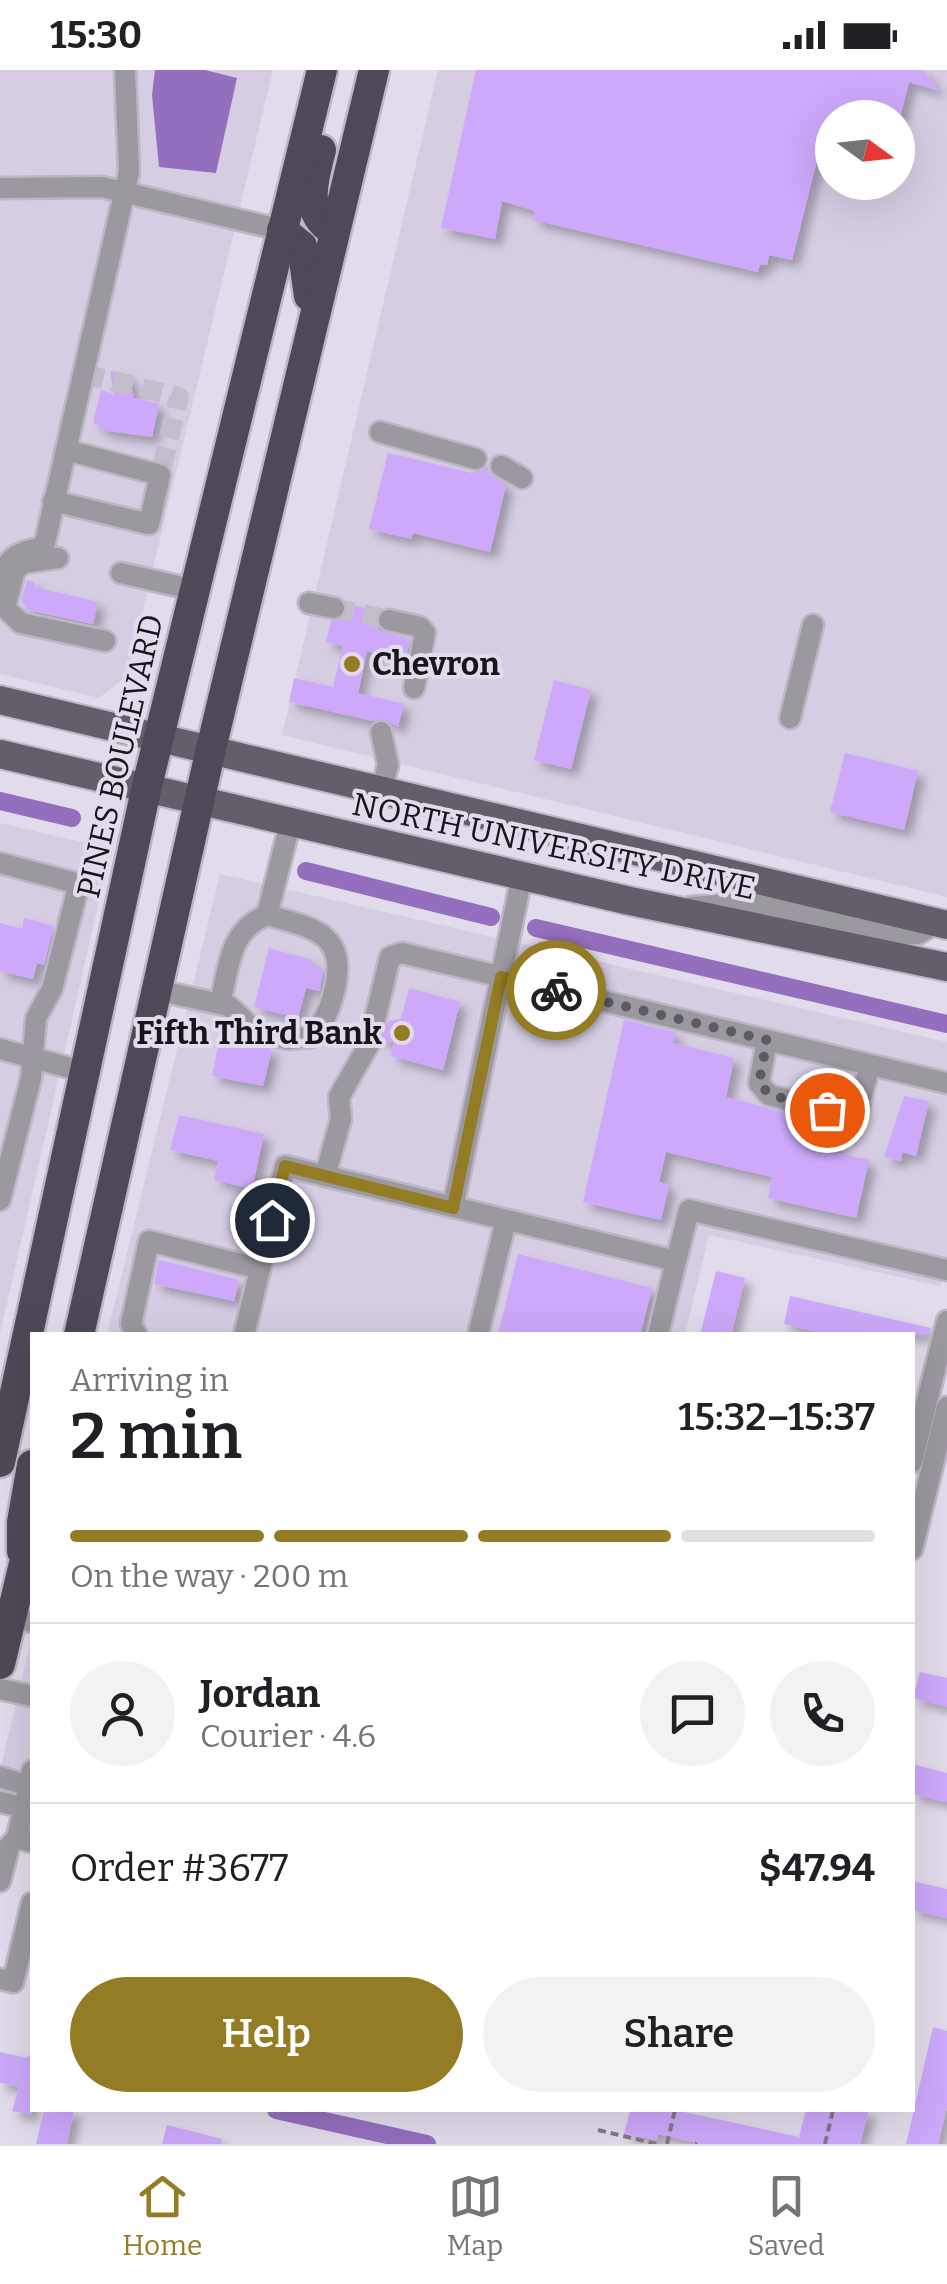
<!DOCTYPE html>
<meta charset="utf-8">
<style>
body{margin:0;font-family:Bitter,serif;background:#f2f2f2;color:#202124;height:100vh;display:flex;flex-direction:column;font-size:38px;white-space:nowrap}
*{box-sizing:border-box;margin:0}
p{font-size:32px;color:#757577}
.icon{flex:none;width:55px;height:55px;fill:none;stroke:currentColor;stroke-width:2;stroke-linecap:round;stroke-linejoin:round}
.map{position:relative;flex:1;overflow:hidden}
.drawer{position:absolute;left:30px;top:1262px;width:885px;height:780px;display:flex;flex-direction:column;background:#fff;border-radius:0px;box-shadow:0 10px 40px #0002}
.drawer>*{flex:none}
.needle{width:65px;rotate:105deg}
.controls{position:absolute;left:815px;top:30px;display:grid;gap:20px}
.controls a{display:grid;place-items:center;width:100px;height:100px;border-radius:50%;background:#fff;box-shadow:0 10px 40px #0002;font-size:50px}
.pin{position:absolute;display:grid;place-items:center;width:85px;height:85px;color:#fff;margin:-42px;border:5px solid #fff;border-radius:50%;box-shadow:0 2px 10px #0007}
.courier{position:absolute;display:grid;place-items:center;width:100px;height:100px;margin:-50px;border:8px solid #937c23;border-radius:50%;background:#fff;color:#222;box-shadow:0 2px 12px #0007}
.head em{font-style:normal;font-weight:600}
.head div{display:flex;flex-direction:column-reverse}
.head{display:flex;align-items:center;justify-content:space-between;height:170px;padding:0 40px}
h1{font-size:65px;font-weight:600;line-height:75px}
.bar{display:grid;grid-template-columns:repeat(4,1fr);gap:15px 10px;align-content:center;height:120px;padding:0 40px}
.bar i{height:12px;border-radius:8px;background:#e0e0e0}
.bar .selected{background:#937c23}
.bar p{grid-column:span 4}
.line{display:flex;align-items:center;gap:25px;padding:0 40px;border-top:2px solid #e0e0e0}
.line div{flex:1}
.round{display:grid;place-items:center;flex:none;width:105px;height:105px;border-radius:52px;background:#f2f2f2}
.cta{display:flex;gap:20px;margin-top:auto;padding:20px 40px}
.cta a{flex:1;height:115px;border-radius:60px;background:#937c23;color:#fff;font-size:40px;font-weight:600;line-height:115px;text-align:center}
.cta a+a{background:#f2f2f2;color:#202124}
.status{display:flex;justify-content:space-between;align-items:center;height:70px;padding:0 50px;background:#fff;direction:ltr}
.status svg{height:28px;fill:currentColor}
.menu{display:flex;justify-content:space-around;align-items:center;height:140px;border-top:2px solid #e0e0e0;background:#fff;font-size:28px;color:#757577}
.menu a{display:grid;justify-items:center;gap:5px}
.menu .selected{color:#937c23}
.map>svg:first-child{display:block}
.built{fill:#d6cde3;fill-rule:evenodd}
.water{fill:#946fbe}
.lines{fill:none;stroke-linecap:round;stroke-linejoin:round}
.canal{stroke:#946fbe;stroke-width:18}
.building{fill:#cda8fb;filter:url(#shadow)}
.minor-tunnel{stroke:#c4bdcc;stroke-width:20;stroke-dasharray:20 10;stroke-linecap:butt}
.minor-casing{stroke:#bdb7c5;stroke-width:25}
.major-casing{stroke:#bdb7c5;stroke-width:32}
.highway-casing{stroke:#bdb7c5;stroke-width:35}
.path{stroke:#7f7a85;stroke-width:4;stroke-dasharray:8 5;stroke-linecap:butt}
.minor{stroke:#9b989f;stroke-width:20}
.major{stroke:#635e69;stroke-width:28}
.highway{stroke:#4f4957;stroke-width:30}
.done{stroke:#5e5a63;stroke-width:10;stroke-dasharray:0 18}
.route{stroke:#937c23;stroke-width:12}
.poi-dot{fill:#937c23;stroke:#e2dbeb;stroke-width:4}
.labels{text-anchor:middle;dominant-baseline:central;stroke-width:8;stroke-linejoin:round;paint-order:stroke}
.poi-label{font-size:32px;font-weight:bold;fill:#17151a;stroke:#e2dbeb;text-anchor:start}
.street-label{font-size:32px;fill:#17151a;stroke:#e2dbeb}
</style>
<div class="status"><b>15:30</b><svg viewBox="0 0 49 12"><path d="M0 12V9h3v3zM5 12V6h3v6zM10 12V3h3v9zM15 12V0h3v12zM26 1h20v11H26zM47 4h2v5h-2z"/></svg></div>
<div class="map">
<svg width="947" height="2074" viewBox="0 0 947 2074">
<defs>
<filter id="shadow"><feDropShadow dx="7" dy="7" stdDeviation="5" flood-color="#0004"/></filter>
</defs>
<rect width="100%" height="100%" fill="#e2dbeb"/>
<g class="built">
<polygon points="0,0 273,0 127,606 99,628 0,604"/>
<path d="M438,0H947V827L282,665ZM832,48H898V112H832Z"/>
<polygon points="0,753 111,779 0,1264"/>
<polygon points="220,804 947,972 947,1188 940,1216 709,1165 685,1265 107,1265"/>
<polygon points="32,1568 32,1704 1,1696"/>
</g>
<polygon class="water" points="205,0 237,8 216,103 159,97 152,25 155,0"/>
<g class="lines">
<g class="canal">
<polyline points="0,731 72,748"/>
<polyline points="306,801 491,847"/>
<polyline points="536,858 947,954"/>
<polyline points="276,2040 427,2074"/>
</g>
</g>
<g class="building">
<polygon points="476,0 923,0 939,21 909,12 900,48 832,48 832,90 818,86 792,190 769,185 767,195 760,194 758,202 533,150 535,141 502,131 495,169 441,158"/>
<polygon points="110,301 129,305 134,328 159,334 152,367 101,360 103,356 93,353 101,320 114,324"/>
<polygon points="388,383 472,403 487,396 490,404 506,415 490,482 413,463 411,469 369,459"/>
<polygon points="27,510 35,512 34,517 98,532 93,554 28,540 21,531"/>
<polygon points="347,534 379,541 376,553 380,561 410,569 405,592 367,581 358,623 404,634 398,657 384,649 373,651 289,632 294,608 333,617 343,576 326,572 331,551 344,548"/>
<polygon points="554,610 591,620 571,699 534,690"/>
<polygon points="845,683 918,701 904,760 830,742"/>
<polygon points="24,848 54,856 44,895 37,893 33,909 0,901 0,853 22,859"/>
<polygon points="269,878 312,890 311,895 323,898 320,921 306,918 298,948 254,937"/>
<polygon points="409,918 460,932 443,1000 391,986 394,971 382,972 379,965 389,951 401,949"/>
<polygon points="624,950 675,962 673,973 734,988 726,1027 801,1047 799,1058 836,1067 833,1082 869,1090 856,1148 768,1128 772,1107 666,1082 659,1112 669,1115 661,1150 583,1132"/>
<polygon points="220,967 272,979 263,1016 212,1006"/>
<polygon points="904,1026 929,1031 916,1086 902,1082 901,1091 884,1087"/>
<polygon points="179,1045 264,1064 252,1119 214,1110 218,1091 170,1080"/>
<polygon points="518,1184 652,1218 640,1265 498,1265"/>
<polygon points="159,1190 239,1210 234,1231 154,1214"/>
<polygon points="716,1201 745,1208 731,1265 700,1265"/>
<polygon points="790,1226 931,1258 929,1265 830,1265 784,1254"/>
<polygon points="920,1602 947,1608 947,1637 913,1628"/>
<polygon points="912,1694 947,1703 947,1732 912,1724"/>
<polygon points="912,1811 947,1819 947,1848 912,1840"/>
<polygon points="933,1957 947,1961 947,2037 938,2074 906,2074"/>
<polygon points="0,1982 26,1988 32,1983 32,2045 12,2041 19,2017 0,2013"/>
<polygon points="44,2040 74,2040 67,2074 36,2074"/>
<polygon points="630,2040 675,2040 799,2067 806,2040 869,2040 860,2074 702,2074 658,2064 657,2070 624,2064"/>
<polygon points="167,2055 222,2069 221,2074 162,2074"/>
</g>
<g class="lines">
<g class="minor-tunnel">
<polyline points="84,304 179,327 160,405"/>
<polyline points="334,538 389,550"/>
</g>
<defs>
<g id="minor">
<polyline points="0,118 102,117 282,160"/>
<polyline points="380,362 476,389"/>
<polyline points="501,396 522,408"/>
<polyline points="53,431 149,454 160,405 66,380"/>
<polyline points="58,488 24,493 15,500 5,538 21,553 105,571"/>
<polyline points="121,503 195,520"/>
<path d="M0,511C8,485 18,482 44,477L129,102L125,0"/>
<polyline points="309,533 334,538"/>
<polyline points="389,550 420,557 425,563 414,618"/>
<polyline points="790,648 813,555"/>
<polyline points="381,662 388,695 381,723"/>
<polyline points="0,793 79,814 52,919 36,948 31,1008 0,1130"/>
<polyline points="690,837 748,833 897,865 918,864 937,852"/>
<polyline points="267,845 290,754"/>
<path d="M156,920L229,936L254,960L287,969L311,967C325,951 330,939 335,918C347,863 313,858 267,845C229,860 229,897 220,934"/>
<polyline points="374,953 390,887 402,883 947,1013"/>
<polyline points="767,970 759,1013 769,1025 856,1047 870,995"/>
<polyline points="0,979 85,1002"/>
<polyline points="325,1106 341,1049 339,1027 369,974"/>
<polyline points="453,1137 522,806"/>
<polyline points="137,1265 131,1254 149,1171 260,1199"/>
<polyline points="244,1265 285,1096 676,1191 689,1140 947,1200"/>
<polyline points="478,1265 506,1150"/>
<polyline points="658,1265 676,1191"/>
<polyline points="912,1392 947,1251"/>
<polyline points="912,1479 947,1337"/>
<polyline points="11,1547 32,1552"/>
<polyline points="0,1619 32,1626"/>
<polyline points="0,1707 32,1717"/>
<polyline points="0,1732 32,1739"/>
<polyline points="17,1768 32,1701"/>
<polyline points="0,1811 9,1776 17,1768 32,1772"/>
<polyline points="0,1909 13,1912 32,1833"/>
</g>
<g id="major">
<polyline points="0,630 947,855"/>
<polyline points="0,684 630,831 947,897"/>
</g>
<g id="highway">
<path d="M321,80C313,111 303,143 333,161"/>
<polyline points="282,160 302,176 309,226"/>
<polyline points="79,1265 210,683 374,0"/>
<polyline points="0,1392 146,720 322,0"/>
<polyline points="22,1481 22,1452 32,1395"/>
<polyline points="0,1594 32,1460"/>
</g>
</defs>
<use href="#minor" class="minor-casing"/>
<use href="#major" class="major-casing"/>
<use href="#highway" class="highway-casing"/>
<g class="path">
<polyline points="598,2060 657,2074"/>
<polyline points="667,2074 675,2040"/>
<polyline points="696,2074 697,2073"/>
<polyline points="825,2074 833,2040"/>
</g>
<use href="#minor" class="minor"/>
<use href="#major" class="major"/>
<use href="#highway" class="highway"/>
</g>
<g class="lines">
<polyline class="done" points="556,920 767,970 759,1013 770,1025 827,1040"/>
<polyline class="route" points="272,1150 285,1096 453,1138 501,907 556,920"/>
</g>
<g class="poi-dot">
<circle cx="352" cy="594" r="10"/>
<circle cx="402" cy="963" r="10"/>
</g>
<g class="labels">
<g class="poi-label">
<text x="372" y="594">Chevron</text>
<text x="382" y="963" text-anchor="end">Fifth Third Bank</text>
</g>
<g class="street-label">
<text transform="translate(120 686) rotate(-77)">PINES BOULEVARD</text>
<text transform="translate(554 776) rotate(12)">NORTH UNIVERSITY DRIVE</text>
</g>
</g>
</svg>
<div class="controls">
<a><svg class="needle" viewBox="-14 -14 28 28"><path d="M0-13l5 13h-10z" fill="#e53935"/><path d="M0 13l5-13h-10z" fill="#757577"/></svg></a>
</div>
<div class="pin" style="left:827px;top:1040px;background:#ea580c"><svg class="icon" aria-label="bag" viewBox="0 0 24 24"><path d="M5 8h14l-1 12H6zM9 8a3 3 0 0 1 6 0"/></svg></div>
<div class="pin" style="left:272px;top:1150px;background:#1f2937"><svg class="icon" aria-label="home" viewBox="0 0 24 24"><path d="M3 11l9-7 9 7M6 9v11h12V9"/></svg></div>
<div class="courier" style="left:556px;top:920px"><svg class="icon" aria-label="bike" viewBox="0 0 24 24"><circle cx="6" cy="16" r="4"/><circle cx="18" cy="16" r="4"/><path d="M6 16l4-8h5l3 8M10 8l3 8H6M13 5h3"/></svg></div>
<section class="drawer">
<div class="head"><div><h1>2 min</h1><p>Arriving in</p></div><em>15:32–15:37</em></div>
<div class="bar"><i class="selected"></i><i class="selected"></i><i class="selected"></i><i></i><p>On the way · 200 m</p></div>
<div class="line" style="height:180px"><a class="round"><svg class="icon" aria-label="person" viewBox="0 0 24 24"><circle cx="12" cy="8" r="4"/><path d="M4 21q1-7 8-7t8 7"/></svg></a><div><b>Jordan</b><p>Courier · 4.6</p></div><a class="round"><svg class="icon" aria-label="chat" viewBox="0 0 24 24"><path d="M4 5h16v11H9l-5 4z"/></svg></a><a class="round"><svg class="icon" aria-label="phone" viewBox="0 0 24 24"><path d="M5 4h4l2 5-3 2q2 4 5 5l2-3 5 2v4C11 20 4 13 5 4z"/></svg></a></div>
<div class="line" style="height:130px"><div>Order #3677</div><b>$47.94</b></div>
<div class="cta"><a>Help</a><a>Share</a></div>
</section>
</div>
<nav class="menu">
<a class="selected"><svg class="icon" aria-label="home" viewBox="0 0 24 24"><path d="M3 11l9-7 9 7M6 9v11h12V9"/></svg>Home</a>
<a><svg class="icon" aria-label="map" viewBox="0 0 24 24"><path d="M3 6l6-2 6 2 6-2v14l-6 2-6-2-6 2zM9 4v14M15 6v14"/></svg>Map</a>
<a><svg class="icon" aria-label="saved" viewBox="0 0 24 24"><path d="M7 4h10v16l-5-4-5 4z"/></svg>Saved</a>
</nav>
